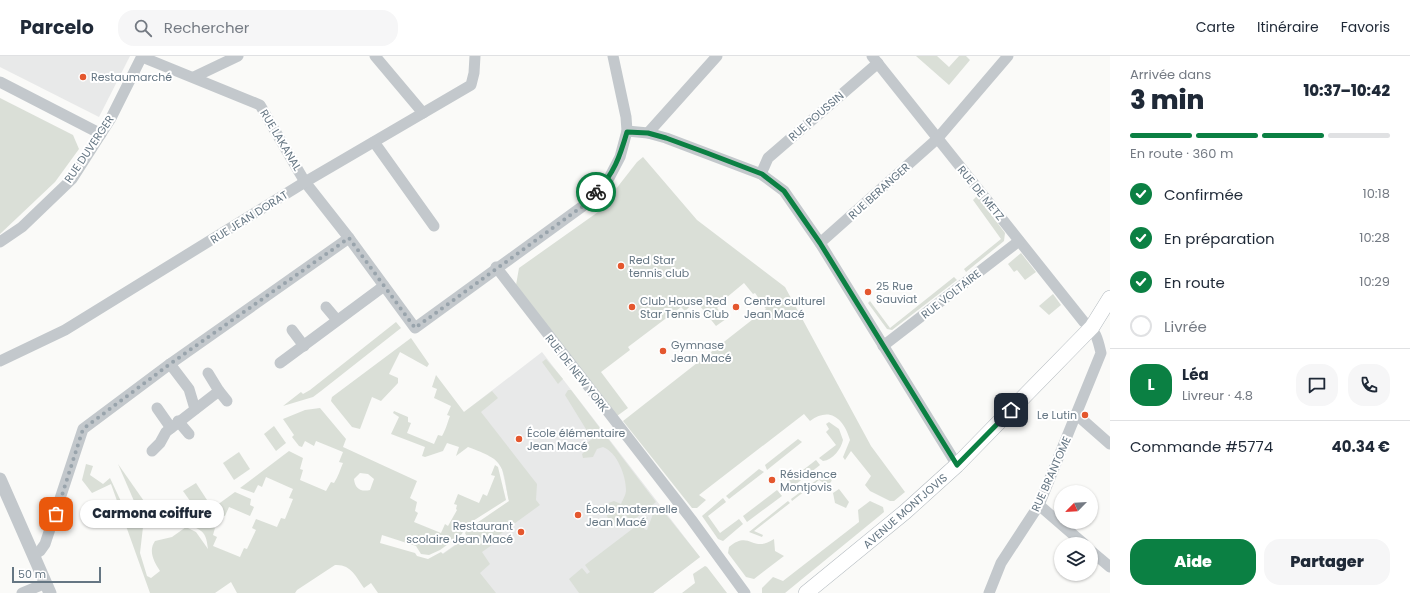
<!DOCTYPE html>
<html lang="fr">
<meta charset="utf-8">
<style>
body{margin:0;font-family:Poppins,sans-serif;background:#f6f6f7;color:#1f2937;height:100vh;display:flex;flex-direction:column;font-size:15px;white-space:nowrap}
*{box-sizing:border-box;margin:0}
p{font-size:13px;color:#747a83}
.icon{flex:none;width:22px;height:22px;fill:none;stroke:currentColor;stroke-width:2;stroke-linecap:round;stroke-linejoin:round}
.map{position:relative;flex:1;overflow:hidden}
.drawer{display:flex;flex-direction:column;background:#fff;width:300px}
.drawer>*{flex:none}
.needle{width:26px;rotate:246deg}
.buttons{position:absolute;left:1054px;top:429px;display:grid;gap:8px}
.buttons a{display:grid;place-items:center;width:44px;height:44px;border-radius:50%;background:#fff;box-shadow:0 1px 3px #0004;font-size:20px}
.scale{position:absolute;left:12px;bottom:10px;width:89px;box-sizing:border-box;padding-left:4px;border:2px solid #657683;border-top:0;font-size:11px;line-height:14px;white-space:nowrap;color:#657683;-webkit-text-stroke:3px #fff;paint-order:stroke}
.pin{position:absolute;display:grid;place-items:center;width:34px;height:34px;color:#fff;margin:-17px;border-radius:8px;box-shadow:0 2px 6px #0006}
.courier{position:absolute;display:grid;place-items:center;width:40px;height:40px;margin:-20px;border:3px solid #0b8043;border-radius:50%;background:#fff;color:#222;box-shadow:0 1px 5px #0007}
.bubble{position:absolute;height:28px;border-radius:14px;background:#fff;box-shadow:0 1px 3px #0004;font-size:13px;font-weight:800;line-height:28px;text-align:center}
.overview em{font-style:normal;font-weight:800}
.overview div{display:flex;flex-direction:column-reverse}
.overview{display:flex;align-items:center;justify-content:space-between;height:68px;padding:0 20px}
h1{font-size:26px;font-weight:800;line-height:30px}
.bar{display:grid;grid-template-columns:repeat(4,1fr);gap:6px 4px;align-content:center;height:48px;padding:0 20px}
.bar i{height:5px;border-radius:3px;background:#e0e1e3}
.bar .current{background:#0b8043}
.bar p{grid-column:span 4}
.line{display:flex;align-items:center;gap:10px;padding:0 20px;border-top:1px solid #e0e1e3}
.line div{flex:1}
.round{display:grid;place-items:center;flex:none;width:42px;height:42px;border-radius:16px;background:#f6f6f7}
ol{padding:0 20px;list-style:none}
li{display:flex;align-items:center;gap:12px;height:44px}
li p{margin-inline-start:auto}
li .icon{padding:4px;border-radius:50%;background:#0b8043;color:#fff;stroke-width:4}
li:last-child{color:#747a83}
li i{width:22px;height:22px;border:2px solid #e0e1e3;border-radius:50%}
.button{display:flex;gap:8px;margin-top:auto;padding:8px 20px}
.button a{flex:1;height:46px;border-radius:16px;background:#0b8043;color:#fff;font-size:16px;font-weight:800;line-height:46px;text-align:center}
.button a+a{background:#f6f6f7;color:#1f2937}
header{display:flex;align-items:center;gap:24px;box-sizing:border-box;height:56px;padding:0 20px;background:#fff;border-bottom:1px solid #e0e1e3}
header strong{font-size:19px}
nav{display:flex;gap:22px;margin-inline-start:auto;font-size:14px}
.search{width:280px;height:36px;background:#f6f6f7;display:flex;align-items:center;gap:10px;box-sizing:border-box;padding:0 14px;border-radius:16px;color:#747a83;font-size:15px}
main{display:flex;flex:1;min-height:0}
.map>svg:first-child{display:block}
.built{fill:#e8e9e9}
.green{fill:#dadfd7;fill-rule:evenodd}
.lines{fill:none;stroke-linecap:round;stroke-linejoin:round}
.secondary-casing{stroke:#b3babf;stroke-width:16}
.minor{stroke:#c3c8cc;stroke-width:11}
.tertiary{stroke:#c3c8cc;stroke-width:13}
.secondary{stroke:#fff;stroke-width:15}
.done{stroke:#99a4ac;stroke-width:4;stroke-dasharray:0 7.2}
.route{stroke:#0b8043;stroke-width:5}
.poi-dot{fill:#e4572e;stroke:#fff;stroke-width:1.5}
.labels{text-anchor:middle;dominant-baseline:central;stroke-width:4;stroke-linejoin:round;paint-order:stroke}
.poi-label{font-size:11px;fill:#657683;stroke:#fff;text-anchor:start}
.street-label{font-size:11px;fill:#657683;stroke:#fff}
</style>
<header>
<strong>Parcelo</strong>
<div class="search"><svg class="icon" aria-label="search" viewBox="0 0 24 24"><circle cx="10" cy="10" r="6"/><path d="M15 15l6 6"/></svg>Rechercher</div>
<nav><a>Carte</a><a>Itinéraire</a><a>Favoris</a></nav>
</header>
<main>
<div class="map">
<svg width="1110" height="537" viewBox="0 0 1110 537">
<rect width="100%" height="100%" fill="#fafaf8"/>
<g class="built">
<polygon points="0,0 130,0 99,61 0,11"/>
<polygon points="542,296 700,501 653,537 474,537 442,498 510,450 502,413 464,356"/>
</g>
<g class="green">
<polygon points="916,0 937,0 949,11 959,0 966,0 970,4 949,29"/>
<polygon points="0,42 73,79 79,93 55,126 0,178"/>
<path d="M643,101L697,164L785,231L871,390L905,436L894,445H890L870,435L865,429L871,420L851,395L845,404L843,401L850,384C844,363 830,350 810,365L804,358L699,439L706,444L697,452H692L623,365L766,253L755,237L753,238L744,227L720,247L721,248L717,252L726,263L716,270L696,245L685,255L681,251L628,291L630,294L601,316L628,352L617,360L516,229L519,212L598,156L637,106Z"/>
<polygon points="977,140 1005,177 1004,185 966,216 964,213 1001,183 973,144"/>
<polygon points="1021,197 1036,216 1025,224 1017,214 1014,216 1008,208"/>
<polygon points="954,221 957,224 892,274 887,273 868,247 870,245 890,272"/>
<polygon points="1053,238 1061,249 1049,259 1039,250"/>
<polygon points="396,266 401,272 321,335 313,341 283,350 301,336 303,338 310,334"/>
<polygon points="411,282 429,308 427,311 400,296 389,318 398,322 398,327 381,345 372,341 360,373 352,371 331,345 332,341"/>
<polygon points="546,303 563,323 558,328 542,306"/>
<path d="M436,319L464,356L492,335L498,342L481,356L537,428L536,444L540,449L492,484V489L482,496L490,508L480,517L496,537H378L371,527L364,532C356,521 351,508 335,509L297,534L295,537H237L231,526L215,537H150L111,428L92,437L82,424L86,408L93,410L90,419L103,428L110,422L125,454L139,462L143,471L140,497L147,520L151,522L160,515C154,506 148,495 155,485L172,481L186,471L196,476L208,493C206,477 204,475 189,469L196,464L215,472L213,479L217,481L213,490L240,501L244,492L247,493C250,487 253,480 256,474L252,472L256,463L277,471L281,462L285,463L293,443L289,442L293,433L266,421L262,431L258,429L254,437L240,432L289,395L303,402L300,413L303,414L300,424L326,435L331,426L334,427C338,421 340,414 343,407L339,406L343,396L316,385L314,390L305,385L302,391L299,390L292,381L294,379L283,363L305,354L320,352L346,383L343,391L417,425L410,442L417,446L415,455L418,457L414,466L441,477L445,468L448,470L457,454L456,453L457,449L454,448L458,438L479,447L483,438L487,440L495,420L491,419L495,409L498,411L506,444L465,470L462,478L440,494L429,499L421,498L416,490L382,479L380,487L415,497L417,500L428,503L441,496L443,498L467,481L465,477L468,473L509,445C502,408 506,405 468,391L456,400L459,391L447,387L443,395L425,401L422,400L425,391L391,378L399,361L393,357L394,355L408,361V366L411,367L407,377L434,388L438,379L442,380C446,373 447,368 450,360L447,359L451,350L434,342L437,333L432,331ZM360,417L368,418L374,423L370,434C361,436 355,433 354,423Z"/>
<path d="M568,334H571L656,446L631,466L624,457C623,465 618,468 610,468L603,449L614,445L621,448C623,443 626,439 626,434C626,420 617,396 603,391L597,393L593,401L583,402L582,398L590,391L587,387L592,383L565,339Z"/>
<path d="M829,366L839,373L843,384C841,393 833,404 823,405L819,402L836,389L826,376L829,373L826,368Z"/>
<polygon points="274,370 286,387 276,395 264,378"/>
<polygon points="798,383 802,386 767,414 765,409"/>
<polygon points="239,396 250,413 234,424 223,407"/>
<polygon points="816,404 820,409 786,436 781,431"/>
<polygon points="118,408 146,448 137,448 134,445"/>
<polygon points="759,413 764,416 729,443 726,440"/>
<polygon points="826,417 832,423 831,426 827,429 819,424 792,445 791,443"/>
<polygon points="196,427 207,444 195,452 183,435"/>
<polygon points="839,433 849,446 846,452 835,447 833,437"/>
<polygon points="777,434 782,440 747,466 743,460"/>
<polygon points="235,436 251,443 250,449 254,451 250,460 229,451 225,460 222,459 217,467 202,460"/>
<polygon points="723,442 726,446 708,460 720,477 739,463 743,468 723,485 718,483 702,460"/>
<polygon points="788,445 790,447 754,475 763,479 762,481 749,476"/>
<polygon points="870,445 883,451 884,456 878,461 785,537 762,537 762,532 773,521 783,525 859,466 858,454"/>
<polygon points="660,451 700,501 653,537 579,537 569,523 582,512 587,518 590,516 585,509 648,461 644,473 647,474 653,458"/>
<path d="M774,483L775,495L784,500L754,523L746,521L728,497L729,491C750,473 752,498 774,483Z"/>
<polygon points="705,510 707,511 727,537 682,537 695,527 693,518"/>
</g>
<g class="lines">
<defs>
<polyline id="secondary" points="806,537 905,456 957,409 1092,271 1110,242"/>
</defs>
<use href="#secondary" class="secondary-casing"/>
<g class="minor">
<polyline points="375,0 423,57"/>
<path d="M872,0L1084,266C1096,274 1098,284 1101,297L1039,449L1001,507L989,537"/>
<polyline points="142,1 260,49 305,126 349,182"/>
<polyline points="194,21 238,0"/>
<polyline points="0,26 101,78"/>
<polyline points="627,75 648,77 666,82 761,118 784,135 820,187 957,409"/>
<polyline points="648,77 717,0"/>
<polyline points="374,86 434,170"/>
<polyline points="761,118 768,102 878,7"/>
<polyline points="0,186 22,171 72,123 111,62 142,0"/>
<polyline points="820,187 937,83 1008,0"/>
<polyline points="496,211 691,463 745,537"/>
<polyline points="326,251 337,264"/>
<polyline points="292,274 304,290"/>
<polyline points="883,290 1019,185"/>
<polyline points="0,305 65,274 305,126 471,29 474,17 475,0"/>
<polyline points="280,307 384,230"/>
<polyline points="170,308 189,333 195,353"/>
<polyline points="219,335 227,345"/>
<polyline points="157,352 171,372"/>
<polyline points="1077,359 1110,388"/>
<polyline points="178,365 189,378"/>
<polyline points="152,395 160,387 166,376 219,335 208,317"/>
<polyline points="1039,449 1084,488"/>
<polyline points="1091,495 1110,511"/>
<polyline points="34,499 40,495 45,488 83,373 170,308 349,182 415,272 583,150 608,124 620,101 627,75 626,61 613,0"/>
<polyline points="22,537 46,527"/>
</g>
<polyline class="tertiary" points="0,423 50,537"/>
<use href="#secondary" class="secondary"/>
</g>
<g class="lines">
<polyline class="done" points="56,458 83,373 170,308 349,182 415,272 583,150 596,136"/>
<path class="route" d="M596,136C614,118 620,100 627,76L648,77L666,82L707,97L762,118L784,135L820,187L957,409L1011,354"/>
</g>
<g class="poi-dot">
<circle cx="83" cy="21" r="4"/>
<circle cx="621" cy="210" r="4"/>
<circle cx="868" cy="236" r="4"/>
<circle cx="632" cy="251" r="4"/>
<circle cx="736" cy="251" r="4"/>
<circle cx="663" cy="295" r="4"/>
<circle cx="1085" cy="359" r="4"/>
<circle cx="519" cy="383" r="4"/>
<circle cx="772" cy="424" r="4"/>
<circle cx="578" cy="459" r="4"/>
<circle cx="521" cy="476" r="4"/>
</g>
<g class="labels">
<g class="poi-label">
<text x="91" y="21">Restaumarché</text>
<text x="629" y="204">Red Star<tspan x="629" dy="13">tennis club</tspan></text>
<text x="876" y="230">25 Rue<tspan x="876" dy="13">Sauviat</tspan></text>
<text x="640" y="245">Club House Red<tspan x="640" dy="13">Star Tennis Club</tspan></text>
<text x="744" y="245">Centre culturel<tspan x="744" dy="13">Jean Macé</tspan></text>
<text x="671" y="289">Gymnase<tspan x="671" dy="13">Jean Macé</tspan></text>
<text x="1077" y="359" text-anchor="end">Le Lutin</text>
<text x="527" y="377">École élémentaire<tspan x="527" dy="13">Jean Macé</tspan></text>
<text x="780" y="418">Résidence<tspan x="780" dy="13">Montjovis</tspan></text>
<text x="586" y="453">École maternelle<tspan x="586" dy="13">Jean Macé</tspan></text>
<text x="513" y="470" text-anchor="end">Restaurant<tspan x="513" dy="13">scolaire Jean Macé</tspan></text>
</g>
<g class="street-label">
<text transform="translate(816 60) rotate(-41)">RUE POUSSIN</text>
<text transform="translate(281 84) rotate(59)">RUE LAKANAL</text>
<text transform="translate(89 93) rotate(-56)">RUE DUVERGER</text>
<text transform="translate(879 135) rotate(-42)">RUE BERANGER</text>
<text transform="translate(981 137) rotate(51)">RUE DE METZ</text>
<text transform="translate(249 161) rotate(-32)">RUE JEAN DORAT</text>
<text transform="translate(951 238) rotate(-38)">RUE VOLTAIRE</text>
<text transform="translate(577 317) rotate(52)">RUE DE NEW YORK</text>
<text transform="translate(1051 418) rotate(-66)">RUE BRANTOME</text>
<text transform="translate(905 455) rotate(-41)">AVENUE MONTJOVIS</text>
</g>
</g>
</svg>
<div class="buttons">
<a><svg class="needle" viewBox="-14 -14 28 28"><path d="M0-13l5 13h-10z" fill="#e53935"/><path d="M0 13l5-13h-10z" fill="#747a83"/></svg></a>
<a><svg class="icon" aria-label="layers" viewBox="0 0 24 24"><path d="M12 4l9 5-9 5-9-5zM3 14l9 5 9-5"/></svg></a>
</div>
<div class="scale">50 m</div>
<div class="pin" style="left:56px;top:458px;background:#ea580c"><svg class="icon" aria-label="bag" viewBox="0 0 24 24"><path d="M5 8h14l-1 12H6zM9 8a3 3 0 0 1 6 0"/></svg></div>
<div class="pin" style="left:1011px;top:354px;background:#1f2937"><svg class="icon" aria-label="home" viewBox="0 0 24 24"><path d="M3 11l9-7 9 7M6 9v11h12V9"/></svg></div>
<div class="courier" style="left:596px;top:136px"><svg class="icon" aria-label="bike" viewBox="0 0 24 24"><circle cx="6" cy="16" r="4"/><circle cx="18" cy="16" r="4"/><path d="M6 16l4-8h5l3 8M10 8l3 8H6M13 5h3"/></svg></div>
<div class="bubble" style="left:80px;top:444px;width:144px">Carmona coiffure</div>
</div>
<section class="drawer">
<div class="overview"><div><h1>3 min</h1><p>Arrivée dans</p></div><em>10:37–10:42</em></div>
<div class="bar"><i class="current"></i><i class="current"></i><i class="current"></i><i></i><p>En route · 360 m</p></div>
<ol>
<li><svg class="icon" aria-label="check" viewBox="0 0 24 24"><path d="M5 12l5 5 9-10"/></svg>Confirmée<p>10:18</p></li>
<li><svg class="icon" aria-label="check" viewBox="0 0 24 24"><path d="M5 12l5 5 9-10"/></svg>En préparation<p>10:28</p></li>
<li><svg class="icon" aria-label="check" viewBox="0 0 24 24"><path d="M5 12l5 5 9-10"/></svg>En route<p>10:29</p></li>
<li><i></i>Livrée</li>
</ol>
<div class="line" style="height:72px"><b class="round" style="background:#0b8043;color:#fff">L</b><div><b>Léa</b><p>Livreur · 4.8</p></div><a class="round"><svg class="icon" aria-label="chat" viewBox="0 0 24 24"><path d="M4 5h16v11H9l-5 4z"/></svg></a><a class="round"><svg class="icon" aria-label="phone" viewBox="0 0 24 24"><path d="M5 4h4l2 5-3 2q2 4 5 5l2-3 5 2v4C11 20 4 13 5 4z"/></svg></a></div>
<div class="line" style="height:52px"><div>Commande #5774</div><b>40.34 €</b></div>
<div class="button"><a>Aide</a><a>Partager</a></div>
</section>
</main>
